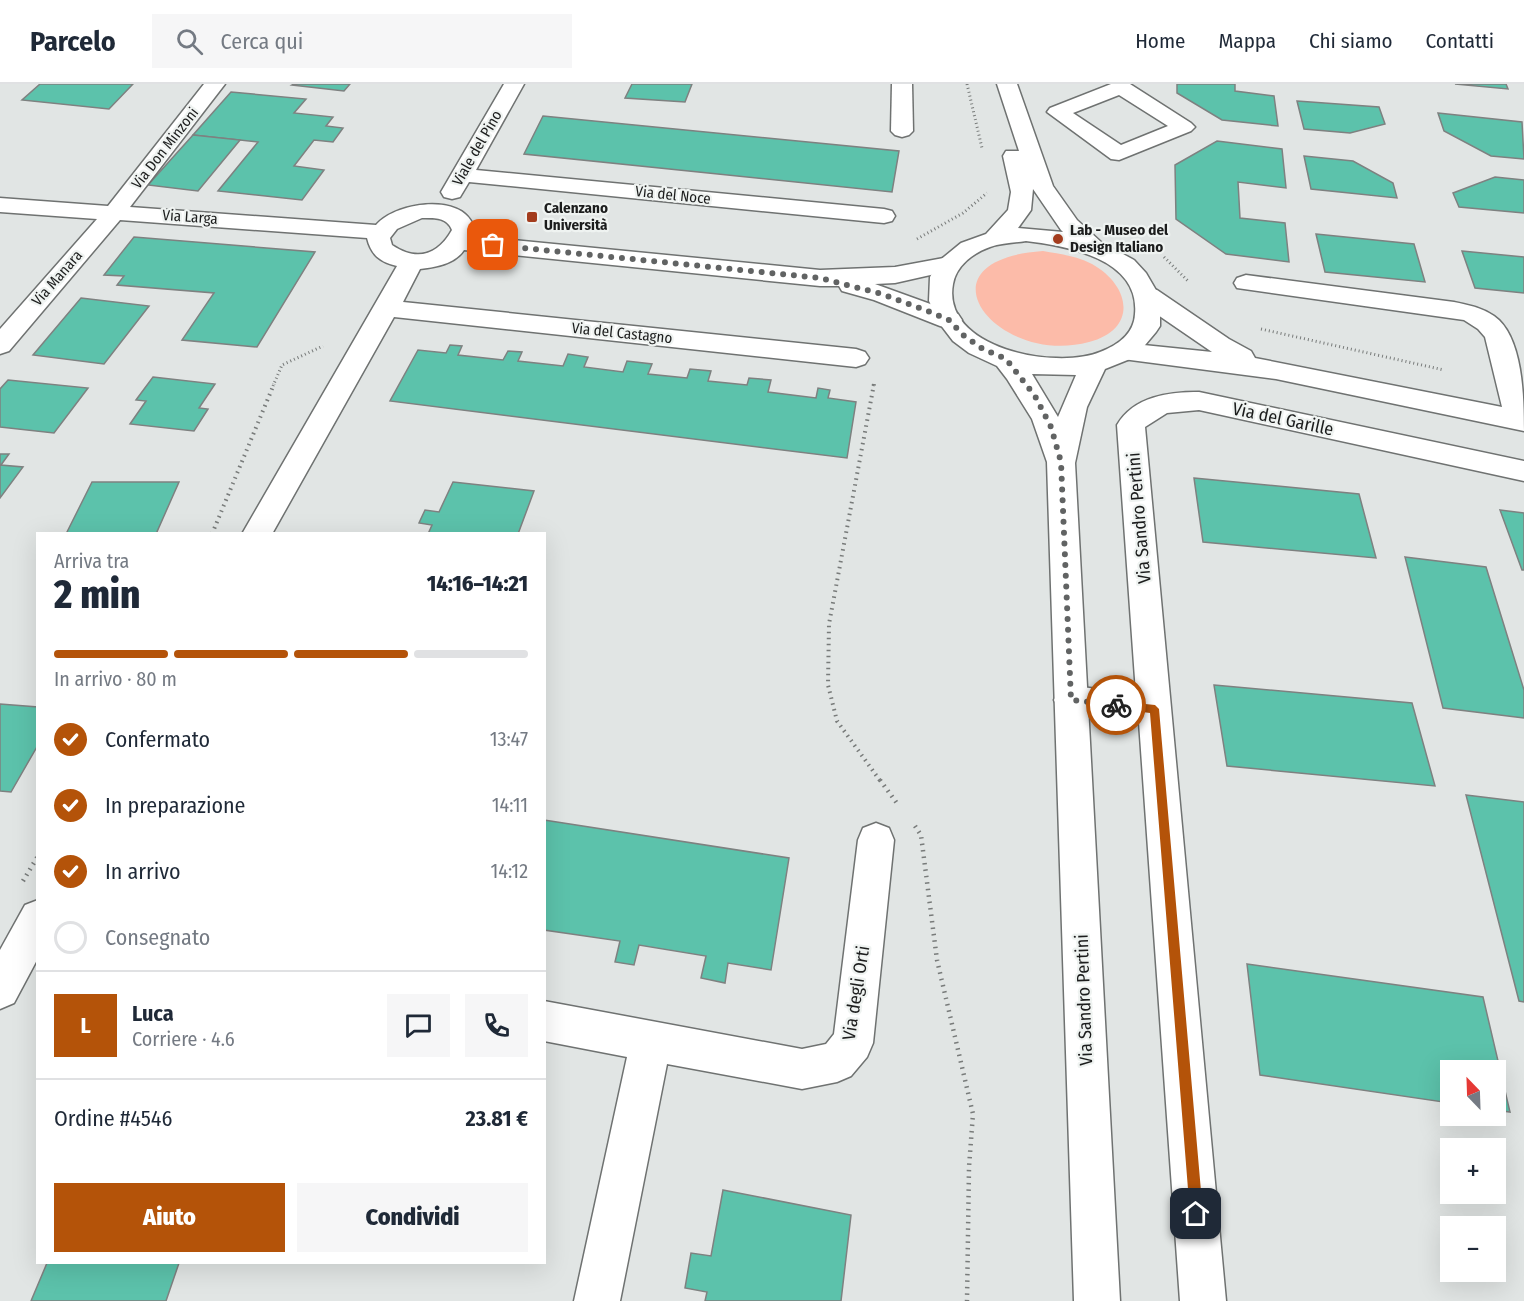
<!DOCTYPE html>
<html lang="it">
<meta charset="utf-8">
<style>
body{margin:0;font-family:"Fira Sans Condensed",sans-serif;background:#f6f6f7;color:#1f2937;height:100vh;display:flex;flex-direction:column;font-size:22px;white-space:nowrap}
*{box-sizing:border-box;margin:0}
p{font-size:20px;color:#747a83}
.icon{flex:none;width:33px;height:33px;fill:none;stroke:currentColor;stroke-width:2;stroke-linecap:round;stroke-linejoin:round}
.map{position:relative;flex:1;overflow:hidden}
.panel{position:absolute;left:36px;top:448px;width:510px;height:732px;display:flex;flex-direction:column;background:#fff;border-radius:0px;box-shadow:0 6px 24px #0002}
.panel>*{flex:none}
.needle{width:39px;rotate:337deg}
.tools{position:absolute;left:1440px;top:976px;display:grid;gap:12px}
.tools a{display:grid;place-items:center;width:66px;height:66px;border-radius:0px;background:#fff;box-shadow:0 6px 24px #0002;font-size:30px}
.pin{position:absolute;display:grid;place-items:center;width:51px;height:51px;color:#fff;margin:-26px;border-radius:12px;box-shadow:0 3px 9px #0006}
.courier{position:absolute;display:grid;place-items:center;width:60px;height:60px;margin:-30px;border:4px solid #b45309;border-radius:50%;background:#fff;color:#222;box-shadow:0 2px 8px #0007}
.headline em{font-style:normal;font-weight:800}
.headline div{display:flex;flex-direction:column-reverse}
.headline{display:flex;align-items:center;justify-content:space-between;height:102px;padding:0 18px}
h1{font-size:39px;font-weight:800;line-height:45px}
.bar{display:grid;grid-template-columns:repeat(4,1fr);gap:9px 6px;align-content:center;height:72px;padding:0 18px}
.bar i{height:8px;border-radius:4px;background:#e0e1e3}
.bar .active{background:#b45309}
.bar p{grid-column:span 4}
.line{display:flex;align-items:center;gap:15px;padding:0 18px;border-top:2px solid #e0e1e3}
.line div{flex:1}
.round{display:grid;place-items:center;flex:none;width:63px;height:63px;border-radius:0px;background:#f6f6f7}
ol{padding:0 18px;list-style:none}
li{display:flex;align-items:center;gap:18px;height:66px}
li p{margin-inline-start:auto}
li .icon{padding:6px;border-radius:50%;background:#b45309;color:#fff;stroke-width:4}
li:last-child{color:#747a83}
li i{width:33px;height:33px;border:3px solid #e0e1e3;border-radius:50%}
.cta{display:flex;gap:12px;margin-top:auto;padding:12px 18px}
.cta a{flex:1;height:69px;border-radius:0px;background:#b45309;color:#fff;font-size:24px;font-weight:800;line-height:69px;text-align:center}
.cta a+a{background:#f6f6f7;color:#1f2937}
header{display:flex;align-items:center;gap:36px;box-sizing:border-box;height:84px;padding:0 30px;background:#fff;border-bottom:2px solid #e0e1e3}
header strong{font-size:28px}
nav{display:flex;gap:33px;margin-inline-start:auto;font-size:21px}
.search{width:420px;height:54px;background:#f6f6f7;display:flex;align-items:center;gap:15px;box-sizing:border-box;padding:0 21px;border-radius:0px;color:#747a83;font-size:22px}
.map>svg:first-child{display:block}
.green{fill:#fcbba9}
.building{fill:#5cc2ab;stroke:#7e8180;stroke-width:1.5}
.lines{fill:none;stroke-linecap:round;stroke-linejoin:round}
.street-casing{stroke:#6f7271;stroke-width:3}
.secondary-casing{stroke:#6f7271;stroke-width:3}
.path-far2{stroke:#787b7a;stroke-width:3;stroke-dasharray:1 3;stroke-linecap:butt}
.path-far1{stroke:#787b7a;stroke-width:4;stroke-dasharray:1.5 4.5;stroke-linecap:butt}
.path{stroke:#787b7a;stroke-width:4.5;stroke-dasharray:1.5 5;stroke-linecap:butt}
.street{fill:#fff;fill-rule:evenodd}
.secondary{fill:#fff;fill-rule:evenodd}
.route{fill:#b45309}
.done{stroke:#616363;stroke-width:6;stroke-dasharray:0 10.8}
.poi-dot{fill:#a33c1d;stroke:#eff3f1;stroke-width:2}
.labels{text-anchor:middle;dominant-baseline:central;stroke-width:4.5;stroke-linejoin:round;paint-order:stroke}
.far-street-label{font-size:15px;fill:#1c1d1d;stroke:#eff3f1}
.far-poi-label{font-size:15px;font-weight:bold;fill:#1c1d1d;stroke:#eff3f1;text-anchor:start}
.street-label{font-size:18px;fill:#1c1d1d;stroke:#eff3f1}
</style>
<header>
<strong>Parcelo</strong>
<div class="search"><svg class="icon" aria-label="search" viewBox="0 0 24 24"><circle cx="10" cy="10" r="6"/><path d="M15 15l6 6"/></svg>Cerca qui</div>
<nav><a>Home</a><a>Mappa</a><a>Chi siamo</a><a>Contatti</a></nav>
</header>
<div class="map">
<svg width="1524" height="1217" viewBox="0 0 1524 1217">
<rect width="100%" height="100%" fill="#e1e5e4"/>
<path class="green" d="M1043,167C1060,170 1077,172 1092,180C1131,202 1138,245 1089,258C997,283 912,176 1043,167Z"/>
<g class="building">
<polygon points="40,0 133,0 109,25 22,16"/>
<polygon points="294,0 350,0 344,7 292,1"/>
<polygon points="632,0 692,0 685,18 625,14"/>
<polygon points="1177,0 1235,0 1235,7 1274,12 1278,42 1222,36 1177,9"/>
<polygon points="1455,0 1506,0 1508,5"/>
<polygon points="231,8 306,15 294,29 333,33 326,42 343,44 333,58 314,56 294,82 324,86 302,116 218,107 258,58 193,51"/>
<polygon points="1297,17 1379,23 1385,40 1350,49 1304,45"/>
<polygon points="1438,29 1522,38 1524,75 1491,72 1444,47"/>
<polygon points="543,32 899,67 892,108 524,70"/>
<polygon points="193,51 240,56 198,107 148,101"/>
<polygon points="1217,57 1282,65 1286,104 1238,98 1240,134 1285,139 1289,178 1226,170 1176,135 1175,81"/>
<polygon points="1304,72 1353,77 1393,99 1397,114 1311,105"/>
<polygon points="1495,93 1524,96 1524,129 1459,123 1453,109"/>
<polygon points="1316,150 1414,160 1425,198 1325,188"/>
<polygon points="134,153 315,168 257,263 182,256 214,209 117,201 124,192 104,191"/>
<polygon points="1462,167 1524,173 1524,209 1475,204"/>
<polygon points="81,214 149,222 104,280 33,271"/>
<polygon points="450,261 462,262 458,271 503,276 508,267 522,268 518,277 563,282 568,270 588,273 584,283 623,288 627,277 652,280 648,290 687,294 690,285 711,287 708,297 747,301 749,294 771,296 768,308 816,314 818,304 830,306 828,314 856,318 847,374 390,317 418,266 446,269"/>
<polygon points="153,293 215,300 199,324 208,325 194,347 130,340 146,317 136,316"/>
<polygon points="8,296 88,304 54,349 0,343 0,305"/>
<polygon points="0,370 9,370 1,381 23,383 0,414"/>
<polygon points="1194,394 1359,410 1376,474 1203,458"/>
<polygon points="92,398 179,398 156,450 66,450"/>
<polygon points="453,398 534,407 518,450 428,450 432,441 419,439 425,426 439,428"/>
<polygon points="1500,426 1524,429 1524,486 1522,486"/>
<polygon points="1405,473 1486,483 1524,606 1524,634 1443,624"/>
<polygon points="1214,601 1412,619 1435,702 1227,682"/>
<polygon points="0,620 38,623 38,661 11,708 0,707"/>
<polygon points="1466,711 1524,718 1524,918 1519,917"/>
<polygon points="544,736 789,774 771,886 728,879 725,899 701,894 706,872 639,861 634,881 615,878 620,857 544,846"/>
<polygon points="1247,880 1483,913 1510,1028 1496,1026 1496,987 1450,987 1450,1019 1260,991"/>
<polygon points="723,1106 851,1131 841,1217 705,1217 707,1208 685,1204 691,1169 711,1172"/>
<polygon points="47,1179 179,1179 166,1217 31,1217"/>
</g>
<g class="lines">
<defs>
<g id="street">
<path d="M204,0H225L130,123L376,141C393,121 444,112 465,130C470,134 473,140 476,146L472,152L820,186L895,183L949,173L957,175L961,180L957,185L895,199L875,200L958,230L962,236L958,242L949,244L940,242L874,216L842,207L839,202H820L464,166C455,180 436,183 420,185L403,218L856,265L865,268L869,274L865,280L856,283L394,233L272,450H242L397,182C380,178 371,171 367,154L120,136L9,267L0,270V245L97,135L0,128V114L108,122ZM422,134C434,134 447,133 452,146C438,171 417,178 392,161L390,154L397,145Z"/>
<polygon points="504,0 524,0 476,86 884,125 892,127 895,132 892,137 884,139 469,98 460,113 452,115 444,113 441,108"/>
<polygon points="892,0 912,0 913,47 909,51 902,53 895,51 891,47"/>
<path d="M1111,0H1130L1191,39L1195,43L1191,47L1119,76L1111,75L1047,28L1050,24ZM1119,11L1168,42L1121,61L1073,29Z"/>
<path d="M1246,191L1454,218C1468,221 1481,223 1494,232C1523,252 1524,314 1524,347L1276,295L1115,274L1111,268L1115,262L1124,259L1212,268L1139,218L1136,212L1139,206L1148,204L1157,206L1229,255L1251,267L1255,274L1502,323L1485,253L1478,245L1464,236L1237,204L1234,199L1237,194Z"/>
<path d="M1199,308L1524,377V397L1199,326L1167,329L1145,343L1226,1217H1180L1139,638L1071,630L1059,626L1054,616L1059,606L1071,602L1136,609L1117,341C1134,312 1169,308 1199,308Z"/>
<polygon points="876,739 889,744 894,756 873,959 867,973 851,992 837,998 802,1005 667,980 620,1217 574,1217 627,973 544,957 544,917 802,965 826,960 834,950 858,756 863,744"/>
<polygon points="38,816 38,874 14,919 0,925 0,866 25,821"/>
</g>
<path id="secondary" d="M997,0H1017L1053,102L1077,136L1101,158L1134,176L1146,189L1160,213V242L1156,248L1135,273L1105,285L1087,323L1075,379L1120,1217H1074L1047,378L1032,335L1007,295L997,282L969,269L953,257L940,240L929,217L930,193L939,177L961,159L986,150L1008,126L1011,108L1003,72L1006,67H1019ZM1033,105L1061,146L1063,148L1018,144L1031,126ZM1026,157C1068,162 1140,175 1135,230C1134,250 1118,261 1100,268C1057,286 941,265 953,200C956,182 973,169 990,163C1001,159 1014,159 1026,157ZM1032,290L1076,291L1058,333Z"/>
</defs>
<use href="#street" class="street-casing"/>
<use href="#secondary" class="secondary-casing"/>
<g class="path-far2">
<polyline points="967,0 982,64"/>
<polyline points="917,155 963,129 987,109"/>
<polyline points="1164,173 1188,197"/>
<polyline points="1261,245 1444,286"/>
<polyline points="273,302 282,281 323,262"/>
<polyline points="873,302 874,299"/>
</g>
<g class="path-far1">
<polyline points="874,300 829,540 828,601 837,637 881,698"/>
<polyline points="212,450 274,300"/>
</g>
<g class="path">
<polyline points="880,696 899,722"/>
<polyline points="915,742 921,751 937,876 973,1030 969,1083 967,1217"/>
<polyline points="23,797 38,772"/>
</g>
<use href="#street" class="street"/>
<use href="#secondary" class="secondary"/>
</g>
<polygon class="route" points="1116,617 1155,621 1159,625 1203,1130 1201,1135 1196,1137 1192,1135 1190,1130 1150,629 1113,624 1113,618"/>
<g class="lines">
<polyline class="done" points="493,161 820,194 882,210 930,228 949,236 963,251 983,265 1006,275 1035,312 1051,343 1061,378 1071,616 1116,621"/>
</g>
<g class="poi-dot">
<rect x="526" y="127" width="12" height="12" rx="3"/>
<circle cx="1058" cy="155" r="6"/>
</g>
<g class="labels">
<g class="far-street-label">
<text transform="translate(165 64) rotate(-52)">Via Don Minzoni</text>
<text transform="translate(477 64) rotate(-60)">Viale del Pino</text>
<text transform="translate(673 111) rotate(6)">Via del Noce</text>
<text transform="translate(190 133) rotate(4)">Via Larga</text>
<text transform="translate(57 194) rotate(-49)">Via Manara</text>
<text transform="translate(622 249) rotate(6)">Via del Castagno</text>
</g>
<g class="far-poi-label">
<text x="544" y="124">Calenzano<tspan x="544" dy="17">Università</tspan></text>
<text x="1070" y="146">Lab - Museo del<tspan x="1070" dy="17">Design Italiano</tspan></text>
</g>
<g class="street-label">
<text transform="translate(1283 335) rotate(12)">Via del Garille</text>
<text transform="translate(1139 434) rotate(-95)">Via Sandro Pertini</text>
<text transform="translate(856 909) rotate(-81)">Via degli Orti</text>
<text transform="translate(1084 916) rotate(-92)">Via Sandro Pertini</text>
</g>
</g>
</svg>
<div class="tools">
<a><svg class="needle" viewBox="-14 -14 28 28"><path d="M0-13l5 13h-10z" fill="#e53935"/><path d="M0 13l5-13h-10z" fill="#747a83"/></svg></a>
<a>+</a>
<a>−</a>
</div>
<div class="pin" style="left:493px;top:161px;background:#ea580c"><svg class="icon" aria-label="bag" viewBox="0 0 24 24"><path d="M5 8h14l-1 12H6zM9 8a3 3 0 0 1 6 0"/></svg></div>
<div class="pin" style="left:1196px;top:1130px;background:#1f2937"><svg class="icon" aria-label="home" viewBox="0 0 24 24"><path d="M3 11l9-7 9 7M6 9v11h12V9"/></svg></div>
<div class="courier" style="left:1116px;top:621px"><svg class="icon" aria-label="bike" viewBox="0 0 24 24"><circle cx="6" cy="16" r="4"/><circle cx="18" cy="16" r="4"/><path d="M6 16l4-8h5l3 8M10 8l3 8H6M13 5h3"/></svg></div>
<section class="panel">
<div class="headline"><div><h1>2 min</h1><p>Arriva tra</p></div><em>14:16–14:21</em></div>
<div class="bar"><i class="active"></i><i class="active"></i><i class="active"></i><i></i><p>In arrivo · 80 m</p></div>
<ol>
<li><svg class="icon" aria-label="check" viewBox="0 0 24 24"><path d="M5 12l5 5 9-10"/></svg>Confermato<p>13:47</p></li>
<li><svg class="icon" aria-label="check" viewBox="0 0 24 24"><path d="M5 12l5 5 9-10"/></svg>In preparazione<p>14:11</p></li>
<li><svg class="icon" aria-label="check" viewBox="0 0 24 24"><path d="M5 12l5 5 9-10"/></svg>In arrivo<p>14:12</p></li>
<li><i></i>Consegnato</li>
</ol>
<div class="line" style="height:108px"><b class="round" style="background:#b45309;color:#fff">L</b><div><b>Luca</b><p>Corriere · 4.6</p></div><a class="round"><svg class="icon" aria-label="chat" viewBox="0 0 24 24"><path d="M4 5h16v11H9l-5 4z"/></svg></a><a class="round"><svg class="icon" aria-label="phone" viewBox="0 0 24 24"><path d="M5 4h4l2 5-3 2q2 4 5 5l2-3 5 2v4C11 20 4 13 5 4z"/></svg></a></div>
<div class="line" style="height:78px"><div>Ordine #4546</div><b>23.81 €</b></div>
<div class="cta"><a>Aiuto</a><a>Condividi</a></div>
</section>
</div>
